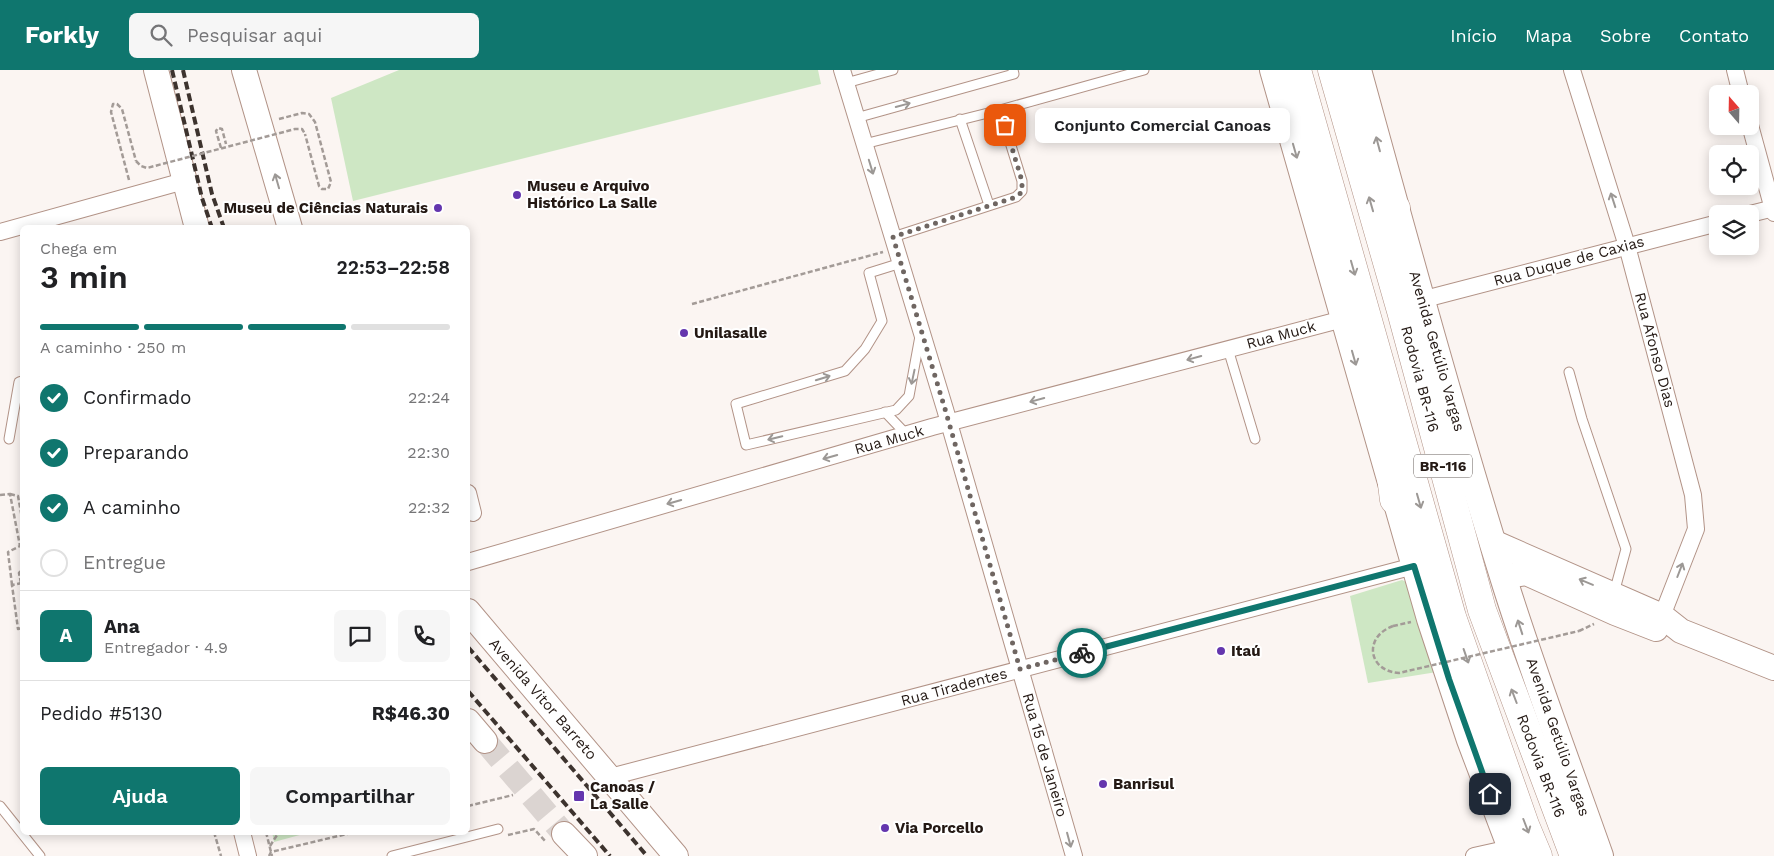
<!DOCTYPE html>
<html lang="pt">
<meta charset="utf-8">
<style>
body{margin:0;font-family:"Work Sans",sans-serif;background:#f6f6f6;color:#202124;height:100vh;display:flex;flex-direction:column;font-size:19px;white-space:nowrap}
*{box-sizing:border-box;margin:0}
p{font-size:16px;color:#757577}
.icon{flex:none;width:28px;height:28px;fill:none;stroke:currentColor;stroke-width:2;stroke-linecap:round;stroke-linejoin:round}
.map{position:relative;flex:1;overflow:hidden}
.side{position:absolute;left:20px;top:155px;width:450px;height:610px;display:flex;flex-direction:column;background:#fff;border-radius:8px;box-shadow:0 2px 12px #0003}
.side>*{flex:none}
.needle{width:32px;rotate:340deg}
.buttons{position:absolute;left:1709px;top:15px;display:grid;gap:10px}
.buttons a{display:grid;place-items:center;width:50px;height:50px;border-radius:8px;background:#fff;box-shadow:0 2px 12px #0003;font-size:25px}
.pin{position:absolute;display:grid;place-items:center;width:42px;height:42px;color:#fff;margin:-21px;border-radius:10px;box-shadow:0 2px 8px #0006}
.courier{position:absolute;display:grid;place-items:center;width:50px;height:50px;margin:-25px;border:4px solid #0f766e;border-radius:50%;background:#fff;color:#222;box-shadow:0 1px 6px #0007}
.bubble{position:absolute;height:35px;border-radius:8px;background:#fff;box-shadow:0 2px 12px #0003;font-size:16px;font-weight:600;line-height:35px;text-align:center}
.head em{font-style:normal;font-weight:600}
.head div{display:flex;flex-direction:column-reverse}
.head{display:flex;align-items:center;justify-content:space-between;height:85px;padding:0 20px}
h1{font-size:32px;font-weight:600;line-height:38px}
.bar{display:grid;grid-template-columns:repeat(4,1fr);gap:8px 5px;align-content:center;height:60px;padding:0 20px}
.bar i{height:6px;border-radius:4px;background:#e0e0e0}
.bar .active{background:#0f766e}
.bar p{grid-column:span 4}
.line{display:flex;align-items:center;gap:12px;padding:0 20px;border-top:1px solid #e0e0e0}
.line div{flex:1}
.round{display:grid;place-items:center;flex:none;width:52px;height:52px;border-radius:8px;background:#f6f6f6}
ol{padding:0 20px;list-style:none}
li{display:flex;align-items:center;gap:15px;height:55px}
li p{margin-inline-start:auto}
li .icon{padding:5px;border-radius:50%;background:#0f766e;color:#fff;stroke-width:4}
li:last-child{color:#757577}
li i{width:28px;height:28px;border:2px solid #e0e0e0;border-radius:50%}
.primary-button{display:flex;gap:10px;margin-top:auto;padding:10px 20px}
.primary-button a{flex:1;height:58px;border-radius:8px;background:#0f766e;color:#fff;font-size:20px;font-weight:600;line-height:58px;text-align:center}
.primary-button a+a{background:#f6f6f6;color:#202124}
header{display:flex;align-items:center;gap:30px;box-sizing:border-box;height:70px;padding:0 25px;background:#0f766e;color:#fff}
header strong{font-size:24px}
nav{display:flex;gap:28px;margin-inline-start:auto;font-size:18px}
.search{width:350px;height:45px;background:#f6f6f6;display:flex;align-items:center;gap:12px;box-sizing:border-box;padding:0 18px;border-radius:8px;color:#757577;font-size:19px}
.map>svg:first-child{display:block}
.green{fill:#cee7c4}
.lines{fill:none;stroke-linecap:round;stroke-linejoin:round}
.secondary-tunnel{stroke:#dbd4d1;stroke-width:24;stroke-dasharray:24 12;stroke-linecap:butt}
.lane-casing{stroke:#b29387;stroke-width:11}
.street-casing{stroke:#b29387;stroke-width:18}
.secondary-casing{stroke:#b29387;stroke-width:26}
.primary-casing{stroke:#b29387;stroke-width:28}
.highway-casing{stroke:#b29387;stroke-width:29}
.path{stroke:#a39b97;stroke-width:2.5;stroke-dasharray:5 2.5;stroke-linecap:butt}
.lane{stroke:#fff;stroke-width:9}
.street{stroke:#fff;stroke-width:16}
.secondary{stroke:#fff;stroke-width:24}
.primary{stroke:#fff;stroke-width:26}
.highway{stroke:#fff;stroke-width:28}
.rail{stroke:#3d332e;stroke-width:4;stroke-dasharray:8 4;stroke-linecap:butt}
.path-bridge{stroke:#a39b97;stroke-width:2.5;stroke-dasharray:5 2.5;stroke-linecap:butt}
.oneway{stroke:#9c9895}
.done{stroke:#6f6662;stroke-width:5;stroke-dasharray:0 9}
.route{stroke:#0f766e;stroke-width:6}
.poi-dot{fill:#6436ae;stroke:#fff;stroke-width:2}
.labels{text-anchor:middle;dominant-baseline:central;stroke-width:4;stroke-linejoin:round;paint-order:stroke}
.shield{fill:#fff;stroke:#665e5a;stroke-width:1}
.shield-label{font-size:14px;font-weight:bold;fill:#241914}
.poi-label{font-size:15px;font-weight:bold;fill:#241914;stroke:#fff;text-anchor:start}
.street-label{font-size:15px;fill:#241914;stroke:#fff}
</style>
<header>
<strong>Forkly</strong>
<div class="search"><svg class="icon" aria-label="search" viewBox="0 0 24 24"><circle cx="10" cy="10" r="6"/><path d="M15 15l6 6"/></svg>Pesquisar aqui</div>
<nav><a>Início</a><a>Mapa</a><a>Sobre</a><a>Contato</a></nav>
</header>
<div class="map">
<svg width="1774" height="786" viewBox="0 0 1774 786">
<rect width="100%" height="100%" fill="#fbf5f2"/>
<g class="green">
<polygon points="399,0 818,0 821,14 353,131 331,28"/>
<polygon points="1402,510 1411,514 1437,602 1368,613 1350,526"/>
<polygon points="272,762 307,762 307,763 274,772"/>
</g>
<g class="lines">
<polyline class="secondary-tunnel" points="485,671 564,764"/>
<defs>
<g id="lane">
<polyline points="846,13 893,0"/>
<polyline points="1000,40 1144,0"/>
<polyline points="856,48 1014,4 1013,0"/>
<polyline points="960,49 989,135"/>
<polyline points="864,74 1000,40 1022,111 1022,121 1016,127 893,167"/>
<polyline points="901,193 869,203 882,251 865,279 845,301 736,334 746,375 896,340 909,326 920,266"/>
<polyline points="1228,279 1255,369"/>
<polyline points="1569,302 1582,349 1626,479 1614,523"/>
<polyline points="885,342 907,365"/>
<polyline points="9,369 19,312 22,311"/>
<polyline points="0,736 40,786"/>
<polyline points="392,786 498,759"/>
</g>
<g id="street">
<polyline points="842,0 945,339 1074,786"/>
<polyline points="1572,0 1627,176 1693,425 1696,459 1662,546 1656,555"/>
<polyline points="1735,0 1741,24"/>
<polyline points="1750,55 1774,143"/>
<polyline points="1750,144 1774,138"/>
<polyline points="0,162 184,111"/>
<polyline points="1421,230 1718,153"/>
<polyline points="468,423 473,443"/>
<polyline points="468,492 932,357 1343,249"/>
<polyline points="610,707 1414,496"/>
<polyline points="242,762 248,786"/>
<polyline points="1474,786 1510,778"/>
</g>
<g id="secondary">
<polyline points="156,0 197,158"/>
<polyline points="244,0 290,158"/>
<polyline points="1493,472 1662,546 1681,561 1774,598"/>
<polyline points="1506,513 1514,505 1526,503 1615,543 1656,559"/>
<polyline points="468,541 676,786"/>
<polyline points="468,651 485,671"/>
<polyline points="564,764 585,786"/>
</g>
<g id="primary">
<polyline points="1273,0 1430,549 1470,670 1514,786"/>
<path d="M1358,0C1405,171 1452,343 1505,513C1534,605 1568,695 1600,786"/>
</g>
<g id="highway">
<polyline points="1297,0 1452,547 1525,755 1538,786"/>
<polyline points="1332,0 1401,241 1482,540 1574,786"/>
<polyline points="1394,181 1390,157 1396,138"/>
<polyline points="1386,366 1394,430"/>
</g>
</defs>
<use href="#lane" class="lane-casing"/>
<use href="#street" class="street-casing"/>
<use href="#secondary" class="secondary-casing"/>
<use href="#primary" class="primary-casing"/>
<use href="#highway" class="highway-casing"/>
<g class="path">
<polyline points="279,49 302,43 309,44 315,52 331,112 328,119 322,119 319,116 305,64"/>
<polyline points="221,78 216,61 218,58 222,59 226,74"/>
<polyline points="129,110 111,42 113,34 117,34 122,39 136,91"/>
<polyline points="692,234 883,182"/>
<polyline points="10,424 18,426 22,448"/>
<polyline points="0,425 10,424 20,476 8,482 12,515"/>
<polyline points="21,513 19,503 22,499"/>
<polyline points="22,513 12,515 18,559 22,558"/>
<polyline points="1393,556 1411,552"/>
<polyline points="1579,561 1594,554"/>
<polyline points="468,736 513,725"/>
<polyline points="214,762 221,786"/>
<polyline points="266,762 272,786"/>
<polyline points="508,765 534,759 546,772"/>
<polyline points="270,776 279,762"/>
<polyline points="269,786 271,782 355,762"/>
</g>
<use href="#lane" class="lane"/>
<use href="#street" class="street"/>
<use href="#secondary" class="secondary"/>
<use href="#primary" class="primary"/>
<use href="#highway" class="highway"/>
<g class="rail">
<polyline points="172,0 202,128 212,158"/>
<polyline points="183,0 212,124 224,158"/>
<polyline points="468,577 647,786"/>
<polyline points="468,621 610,786"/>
</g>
<g class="path-bridge">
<polyline points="136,91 141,96 147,98 295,59 302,59 305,64"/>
<path d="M1393,556C1363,567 1368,601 1399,603L1579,561"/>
</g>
</g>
<defs><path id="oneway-shaft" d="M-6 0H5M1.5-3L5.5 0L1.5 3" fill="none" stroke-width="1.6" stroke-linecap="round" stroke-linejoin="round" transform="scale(1.25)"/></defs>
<g class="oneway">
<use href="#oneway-shaft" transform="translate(903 35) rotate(-15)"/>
<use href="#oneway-shaft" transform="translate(1378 74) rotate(-105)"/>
<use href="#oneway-shaft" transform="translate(1295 81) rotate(74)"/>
<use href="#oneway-shaft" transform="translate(871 97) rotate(73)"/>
<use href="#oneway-shaft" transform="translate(277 111) rotate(-106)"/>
<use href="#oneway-shaft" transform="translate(1613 130) rotate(-108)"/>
<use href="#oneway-shaft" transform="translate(1371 134) rotate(-106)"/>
<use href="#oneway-shaft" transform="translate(1353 198) rotate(74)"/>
<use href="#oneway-shaft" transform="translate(1194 288) rotate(165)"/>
<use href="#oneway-shaft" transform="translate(1354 288) rotate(74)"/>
<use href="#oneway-shaft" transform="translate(913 307) rotate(102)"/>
<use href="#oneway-shaft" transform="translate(823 308) rotate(-17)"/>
<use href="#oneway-shaft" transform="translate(1037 330) rotate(165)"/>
<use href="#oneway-shaft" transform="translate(775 368) rotate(167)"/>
<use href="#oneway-shaft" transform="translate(830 387) rotate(164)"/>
<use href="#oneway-shaft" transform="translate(1419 431) rotate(74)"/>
<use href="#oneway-shaft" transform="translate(674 432) rotate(164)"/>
<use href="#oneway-shaft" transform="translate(1680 500) rotate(-69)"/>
<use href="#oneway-shaft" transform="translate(1586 512) rotate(-157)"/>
<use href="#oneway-shaft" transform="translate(1520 557) rotate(-108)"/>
<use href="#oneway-shaft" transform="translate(1466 586) rotate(71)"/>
<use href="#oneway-shaft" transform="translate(1514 626) rotate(-111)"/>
<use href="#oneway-shaft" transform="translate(1526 756) rotate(69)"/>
<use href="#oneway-shaft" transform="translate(1069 770) rotate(75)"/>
</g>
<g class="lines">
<polyline class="done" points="1005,55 1022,111 1022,122 1016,127 893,167 945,339 1020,599 1082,583"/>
<polyline class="route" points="1082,583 1414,496 1449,609 1490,724"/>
</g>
<g class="poi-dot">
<circle cx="517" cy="125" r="5"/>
<circle cx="438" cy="138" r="5"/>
<circle cx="684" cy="263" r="5"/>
<circle cx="1221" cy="581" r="5"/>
<circle cx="1103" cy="714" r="5"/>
<rect x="573" y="720" width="12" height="12" rx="2.5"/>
<circle cx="885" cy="758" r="5"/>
</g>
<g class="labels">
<rect class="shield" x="1414" y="384.5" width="58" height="23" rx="4"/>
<g class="shield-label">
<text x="1443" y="396">BR-116</text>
</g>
<g class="poi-label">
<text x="527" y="116">Museu e Arquivo<tspan x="527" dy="17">Histórico La Salle</tspan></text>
<text x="428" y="138" text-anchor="end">Museu de Ciências Naturais</text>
<text x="694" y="263">Unilasalle</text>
<text x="1231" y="581">Itaú</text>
<text x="1113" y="714">Banrisul</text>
<text x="590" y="717">Canoas /<tspan x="590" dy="17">La Salle</tspan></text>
<text x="895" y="758">Via Porcello</text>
</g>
<g class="street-label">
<text transform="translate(1569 191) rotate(-15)">Rua Duque de Caxias</text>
<text transform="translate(1281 265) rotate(-15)">Rua Muck</text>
<text transform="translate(1655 280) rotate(75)">Rua Afonso Dias</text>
<text transform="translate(1437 281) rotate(74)">Avenida Getúlio Vargas</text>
<text transform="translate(1420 309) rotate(75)">Rodovia BR-116</text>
<text transform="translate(889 370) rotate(-16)">Rua Muck</text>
<text transform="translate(954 617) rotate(-15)">Rua Tiradentes</text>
<text transform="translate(543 629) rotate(49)">Avenida Vitor Barreto</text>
<text transform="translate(1558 667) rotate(71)">Avenida Getúlio Vargas</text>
<text transform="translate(1045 685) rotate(74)">Rua 15 de Janeiro</text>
<text transform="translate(1541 696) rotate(69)">Rodovia BR-116</text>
</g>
</g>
</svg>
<div class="buttons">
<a><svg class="needle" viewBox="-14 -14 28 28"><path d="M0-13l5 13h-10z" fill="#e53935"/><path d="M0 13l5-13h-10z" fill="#757577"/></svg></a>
<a><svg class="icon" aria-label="locate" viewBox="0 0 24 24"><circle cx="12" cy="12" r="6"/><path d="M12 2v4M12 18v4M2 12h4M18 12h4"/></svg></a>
<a><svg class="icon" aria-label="layers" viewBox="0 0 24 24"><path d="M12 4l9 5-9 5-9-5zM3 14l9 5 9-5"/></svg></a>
</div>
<div class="pin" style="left:1005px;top:55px;background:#ea580c"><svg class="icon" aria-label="bag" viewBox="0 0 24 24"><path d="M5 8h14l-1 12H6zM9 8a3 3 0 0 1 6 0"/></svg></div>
<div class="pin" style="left:1490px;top:724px;background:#1f2937"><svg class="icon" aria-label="home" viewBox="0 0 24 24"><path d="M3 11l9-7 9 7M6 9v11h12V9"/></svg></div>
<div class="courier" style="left:1082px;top:583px"><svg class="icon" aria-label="bike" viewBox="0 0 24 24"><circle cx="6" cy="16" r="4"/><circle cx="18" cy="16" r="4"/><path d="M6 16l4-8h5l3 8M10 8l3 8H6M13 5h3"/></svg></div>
<div class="bubble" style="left:1035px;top:38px;width:255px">Conjunto Comercial Canoas</div>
<section class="side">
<div class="head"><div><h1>3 min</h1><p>Chega em</p></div><em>22:53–22:58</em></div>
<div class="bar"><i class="active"></i><i class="active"></i><i class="active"></i><i></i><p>A caminho · 250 m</p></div>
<ol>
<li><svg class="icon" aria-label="check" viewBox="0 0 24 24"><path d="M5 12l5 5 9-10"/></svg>Confirmado<p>22:24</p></li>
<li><svg class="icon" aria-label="check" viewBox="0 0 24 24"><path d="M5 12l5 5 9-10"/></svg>Preparando<p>22:30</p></li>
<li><svg class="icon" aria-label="check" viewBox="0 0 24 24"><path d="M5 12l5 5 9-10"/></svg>A caminho<p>22:32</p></li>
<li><i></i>Entregue</li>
</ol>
<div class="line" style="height:90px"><b class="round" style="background:#0f766e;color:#fff">A</b><div><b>Ana</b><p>Entregador · 4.9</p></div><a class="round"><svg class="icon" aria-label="chat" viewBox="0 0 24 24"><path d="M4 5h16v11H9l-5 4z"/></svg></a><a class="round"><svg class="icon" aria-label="phone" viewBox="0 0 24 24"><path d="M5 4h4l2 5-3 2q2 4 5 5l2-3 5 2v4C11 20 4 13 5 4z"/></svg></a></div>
<div class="line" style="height:65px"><div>Pedido #5130</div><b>R$46.30</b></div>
<div class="primary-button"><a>Ajuda</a><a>Compartilhar</a></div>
</section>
</div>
